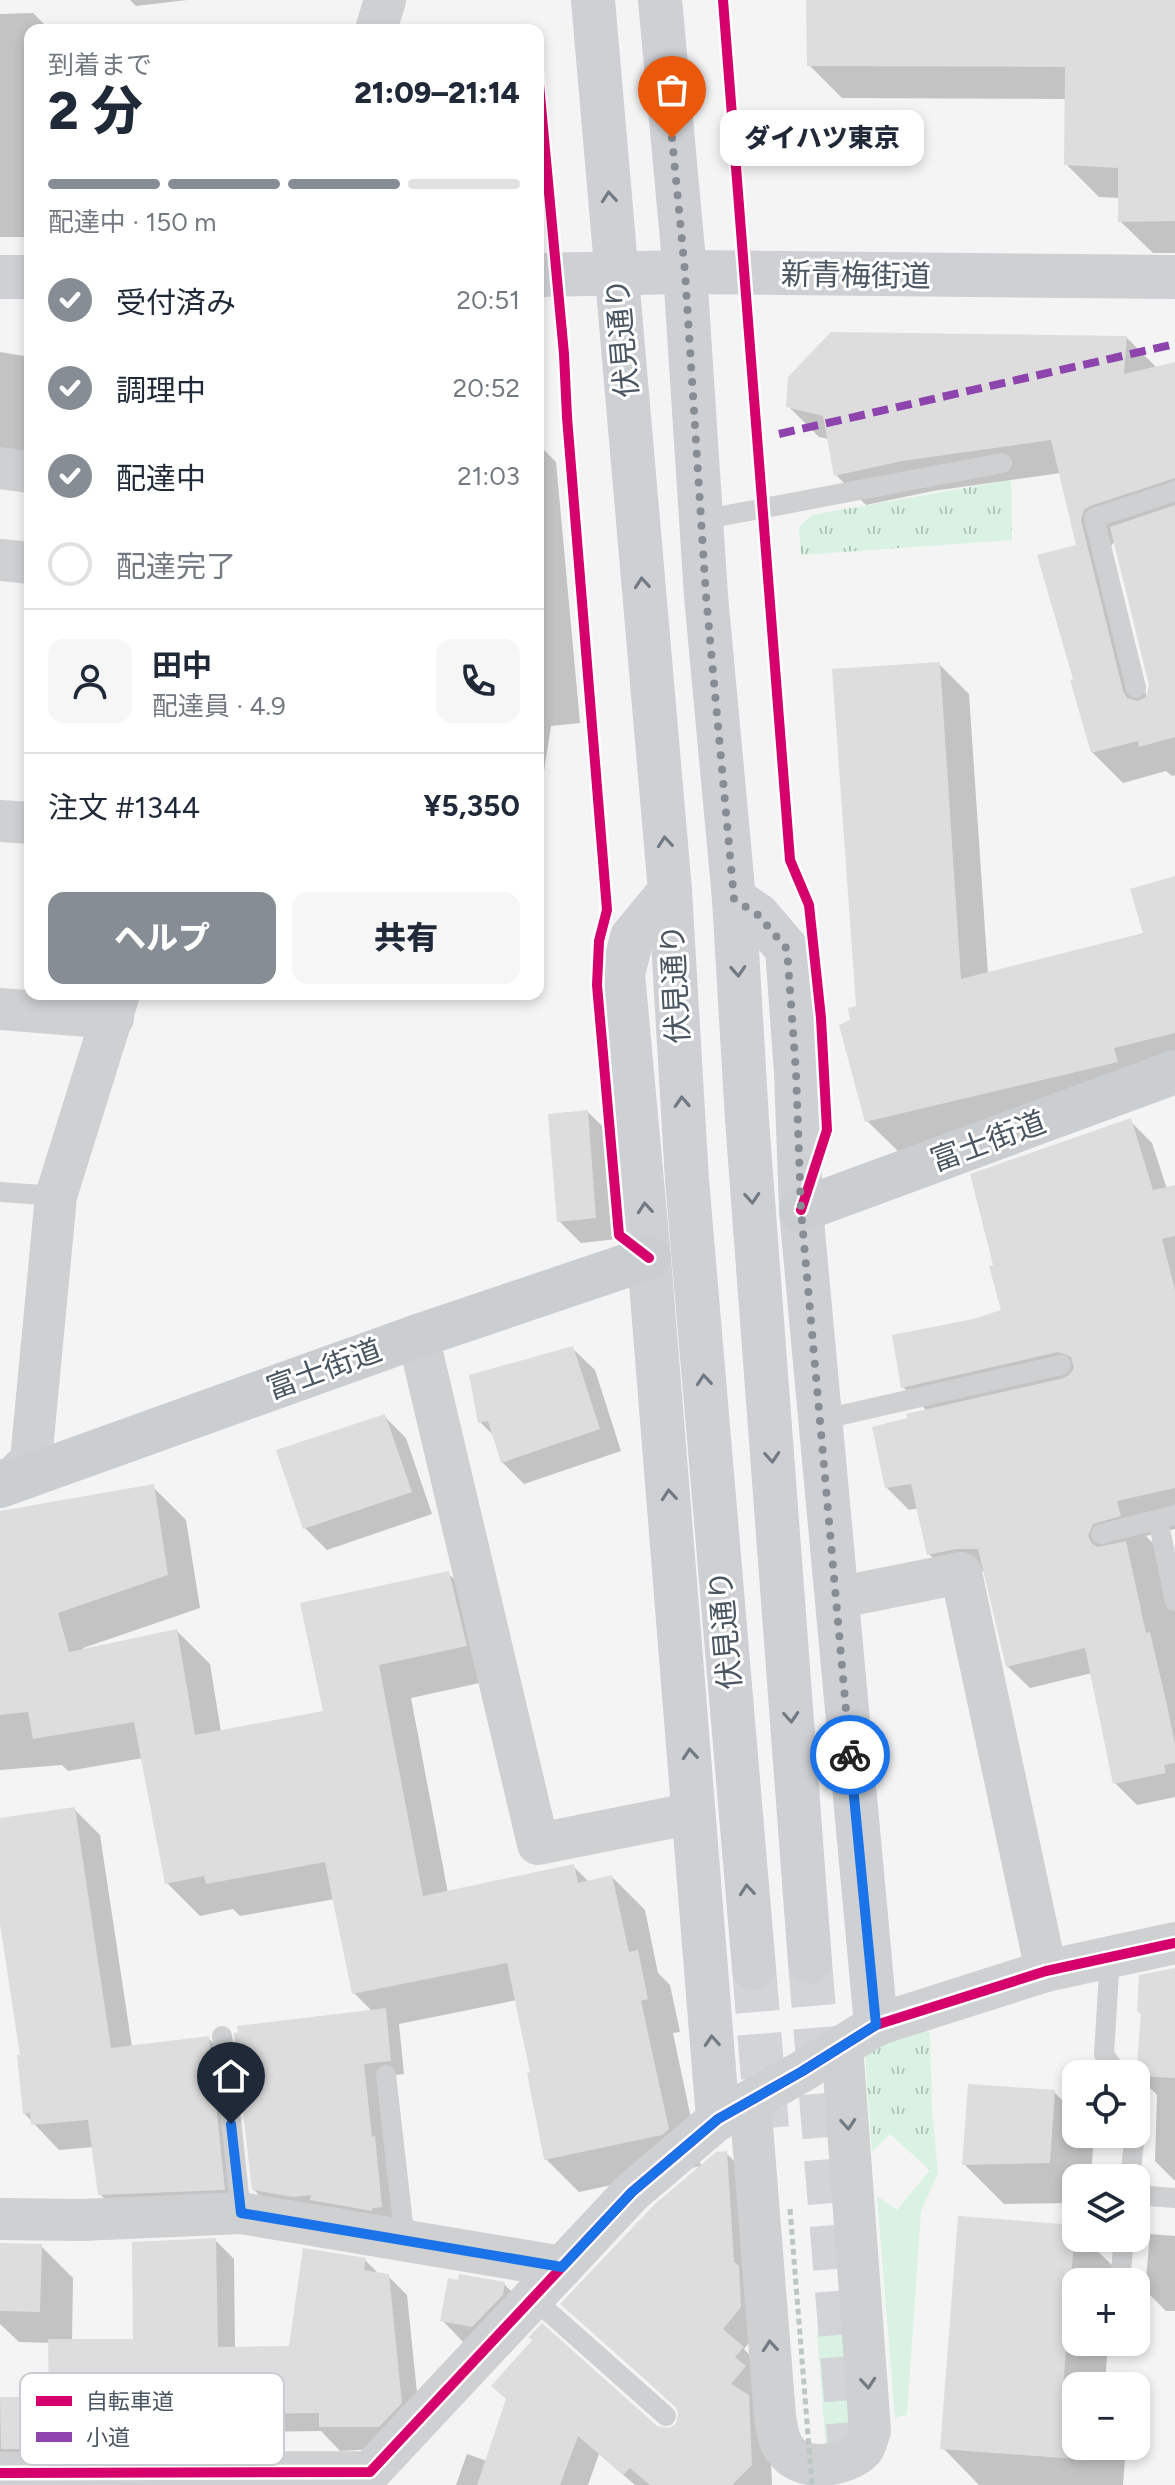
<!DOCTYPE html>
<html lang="ja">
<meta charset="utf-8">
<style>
body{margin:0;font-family:Figtree,"Noto Sans JP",sans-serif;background:#f6f6f7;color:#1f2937;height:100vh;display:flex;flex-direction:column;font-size:30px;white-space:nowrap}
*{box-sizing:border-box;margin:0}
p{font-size:26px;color:#747a83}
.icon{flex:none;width:44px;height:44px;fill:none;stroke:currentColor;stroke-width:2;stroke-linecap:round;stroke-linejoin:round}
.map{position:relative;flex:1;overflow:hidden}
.drawer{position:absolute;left:24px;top:24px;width:520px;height:976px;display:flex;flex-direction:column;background:#fff;border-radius:16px;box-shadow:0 4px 12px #0003}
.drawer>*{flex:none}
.controls{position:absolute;left:1062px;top:2060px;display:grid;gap:16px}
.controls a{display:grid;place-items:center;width:88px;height:88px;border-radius:16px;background:#fff;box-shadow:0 4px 12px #0003;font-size:40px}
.pin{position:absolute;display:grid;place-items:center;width:68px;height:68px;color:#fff;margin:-82px -34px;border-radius:50% 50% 50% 0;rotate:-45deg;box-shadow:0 0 8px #0007}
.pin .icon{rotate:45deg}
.courier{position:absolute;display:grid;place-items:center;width:80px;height:80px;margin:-40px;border:6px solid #1a73e8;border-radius:50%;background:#fff;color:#222;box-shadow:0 2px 10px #0007}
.bubble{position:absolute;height:56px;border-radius:16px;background:#fff;box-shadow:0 4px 12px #0003;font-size:26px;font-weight:800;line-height:56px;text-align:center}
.overview em{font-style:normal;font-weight:800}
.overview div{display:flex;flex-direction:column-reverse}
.overview{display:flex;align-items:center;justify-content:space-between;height:136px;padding:0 24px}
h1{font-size:52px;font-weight:800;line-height:60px}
.bar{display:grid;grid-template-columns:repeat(4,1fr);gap:12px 8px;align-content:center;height:96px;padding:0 24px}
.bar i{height:10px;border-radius:6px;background:#e0e1e3}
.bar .active{background:#868d94}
.bar p{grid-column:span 4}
.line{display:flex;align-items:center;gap:20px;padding:0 24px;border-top:2px solid #e0e1e3}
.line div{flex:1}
.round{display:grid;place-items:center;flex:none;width:84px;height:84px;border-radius:16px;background:#f6f6f7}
ol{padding:0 24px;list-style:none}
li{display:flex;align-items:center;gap:24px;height:88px}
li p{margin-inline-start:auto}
li .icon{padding:8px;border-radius:50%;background:#868d94;color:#fff;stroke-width:4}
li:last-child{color:#747a83}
li i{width:44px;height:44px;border:4px solid #e0e1e3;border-radius:50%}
.action{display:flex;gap:16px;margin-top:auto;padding:16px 24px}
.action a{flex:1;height:92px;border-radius:16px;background:#868d94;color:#fff;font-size:32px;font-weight:800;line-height:92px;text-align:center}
.action a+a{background:#f6f6f7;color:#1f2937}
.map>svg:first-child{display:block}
.green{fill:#d9f2e3}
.park{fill:url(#park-tufts)}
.shadow{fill:#0003;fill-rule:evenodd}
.building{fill:#ddddde}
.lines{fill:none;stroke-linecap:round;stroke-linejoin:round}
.secondary-tunnel{stroke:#d2d4d7;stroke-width:44;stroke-dasharray:44 22;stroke-linecap:butt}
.lane{stroke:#ced0d2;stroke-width:20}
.street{stroke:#ced0d2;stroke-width:42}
.secondary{stroke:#ced0d4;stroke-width:44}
.primary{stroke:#caced1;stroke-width:44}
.path-bridge{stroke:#bcc7c4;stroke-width:5;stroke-dasharray:6 4;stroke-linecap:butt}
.quiet{stroke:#8e44ad;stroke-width:8;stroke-dasharray:16 8;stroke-linecap:butt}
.cycleway-casing{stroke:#fff;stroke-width:15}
.cycleway{stroke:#d6006c;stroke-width:10}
.oneway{stroke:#727b84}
.oneway2{stroke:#727b83}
.done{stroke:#868d94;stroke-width:8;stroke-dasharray:0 14.4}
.route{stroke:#1a73e8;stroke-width:10}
.labels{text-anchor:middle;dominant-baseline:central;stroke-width:6;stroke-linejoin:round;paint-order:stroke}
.street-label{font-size:30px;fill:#4a5661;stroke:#fff}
.key{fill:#fff;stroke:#c9ccd0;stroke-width:2}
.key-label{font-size:22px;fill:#4a5661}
</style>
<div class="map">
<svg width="1175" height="2485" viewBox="0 0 1175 2485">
<defs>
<pattern id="park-tufts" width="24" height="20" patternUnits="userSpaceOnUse" patternTransform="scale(2)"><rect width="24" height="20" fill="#d9f2e3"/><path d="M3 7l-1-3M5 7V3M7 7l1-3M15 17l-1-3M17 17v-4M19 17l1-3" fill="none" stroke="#b2c7bb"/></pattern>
</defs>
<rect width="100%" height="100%" fill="#f4f4f4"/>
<g class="green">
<polygon points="930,2170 938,2173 921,2211 907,2415 895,2418 877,2196 897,2210"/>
<polygon points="848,2327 856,2419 840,2444 826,2449 817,2332"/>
</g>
<g class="park">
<polygon points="1011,480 1012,540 801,555 799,527 812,515"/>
<polygon points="923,2028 930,2033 932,2111 938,2173 930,2170 890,2134 872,2152 865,2053"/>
</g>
<g class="shadow">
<polygon points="130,0 187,0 136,6"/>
<polygon points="808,0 1175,0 1175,253 1153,253 1120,221 1120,198 1099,197 1066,164 1067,99 842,98 809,65"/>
<polygon points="33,13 50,30 30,30 30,237 0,237 0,14"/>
<path d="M1127,338L1157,368L1175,365V775L1172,776L1166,771L1123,783L1092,752L1075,681L1079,546L1061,473L933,491L866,505L836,475L829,439L819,437L788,406ZM1115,541L1151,685L1147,699L1111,546Z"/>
<polygon points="0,352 30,357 30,474 0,468"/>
<polygon points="538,444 556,462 580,723 551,726 538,810"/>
<polygon points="939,664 969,694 988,974 1145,934 1175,878 1175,1071 898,1151 867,1121 852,1021 858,1007"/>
<polygon points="588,1112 610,1134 617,1239 581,1243 559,1221"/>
<polygon points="1130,1121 1152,1143 1167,1189 1175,1187 1175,1529 1146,1536 1169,1560 1175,1586 1175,1797 1137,1805 1115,1783 1092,1673 1030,1688 1007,1666 985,1571 951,1576 929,1554 919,1508 909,1510 886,1487 909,1420 927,1411 903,1387 973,1320 1004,1311"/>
<polygon points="572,1348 595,1370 621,1451 524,1484 502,1462 495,1437 480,1422"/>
<polygon points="384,1416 406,1438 432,1514 327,1550 305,1528"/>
<polygon points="153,1487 186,1520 200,1608 83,1648 84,1651 177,1631 210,1664 221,1732 326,1712 448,1573 481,1606 498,1679 411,1698 448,1893 573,1866 589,1882 612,1877 645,1910 658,1973 670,1985 680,2032 673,2033 701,2166 579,2192 546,2159 533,2074 517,2000 399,2024 404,2074 377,2077 395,2221 268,2204 254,2190 372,2011 354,1993 335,1899 240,1916 233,1909 200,1916 167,1883 143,1758 68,1771 62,1765 0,1770 0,1526"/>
<polygon points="74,1809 100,1835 132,2047 208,2038 234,2064 250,2215 126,2220 100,2194 94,2147 59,2150 24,2113 22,2057 0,1911 0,1820"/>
<polygon points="1175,1976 1175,2181 1155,2161 1157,2095 1138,2076 1142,2015 1139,2012"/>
<polygon points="1054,2092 1076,2114 1076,2134 1094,2134 1091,2178 1076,2178 1076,2203 1004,2204 964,2164"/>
<polygon points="726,2153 747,2174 761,2328 744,2349 763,2369 769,2418 772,2485 635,2485 599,2454 588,2485 456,2485 467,2454 487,2461 534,2341 531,2338 542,2326 656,2428 670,2431 678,2425 679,2410 563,2304"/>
<polygon points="1074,2227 1076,2238 1084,2238 1114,2267 1113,2282 1076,2282 1076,2342 1108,2342 1105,2386 1076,2386 1076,2446 1126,2446 1123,2485 979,2485 943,2448"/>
<polygon points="1150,2234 1175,2236 1175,2311 1166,2311 1145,2290"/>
<polygon points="215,2240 234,2259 235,2349 290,2348 365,2260 379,2274 388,2276 407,2295 420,2422 396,2448 340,2451 321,2431 257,2432 251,2426 69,2429 58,2418 59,2465 0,2474 0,2400 41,2399 51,2408 50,2343 19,2342 0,2324 0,2245 41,2246 73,2278 72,2341 135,2341"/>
<polygon points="504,2284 526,2306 464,2343 442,2320"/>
</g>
<g class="building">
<polygon points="806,0 1175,0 1175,221 1118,222 1118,168 1064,165 1065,67 807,66"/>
<polygon points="831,332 1127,336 1124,374 1175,362 1175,478 1090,506 1084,510 1081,520 1123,691 1127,698 1138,701 1146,697 1149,685 1110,527 1175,505 1175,737 1139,747 1138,741 1091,753 1070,680 1073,679 1037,555 1076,545 1051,440 902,461 834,476 823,416 786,407 788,377"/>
<polygon points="940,662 961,979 1143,933 1130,889 1175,876 1175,1033 1114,1048 1118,1062 865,1122 839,1025 850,1020 848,1008 856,1006 832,669"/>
<polygon points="588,1110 596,1218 557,1222 548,1114"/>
<polygon points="1131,1118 1153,1190 1175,1185 1175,1236 1162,1239 1175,1290 1175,1488 1117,1501 1121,1516 1093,1524 1088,1536 1092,1544 1098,1547 1126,1541 1146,1633 1150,1632 1168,1710 1175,1744 1175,1763 1164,1765 1166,1773 1113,1784 1085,1648 1006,1667 978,1549 956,1549 927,1555 911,1484 885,1488 872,1427 907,1418 906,1414 1064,1378 1070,1374 1074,1368 1071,1357 1058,1352 901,1388 892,1335 973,1319 1001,1310 989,1266 993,1265 970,1174"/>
<polygon points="573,1346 600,1429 501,1463 488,1421 478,1423 469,1375"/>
<polygon points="385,1414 412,1492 303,1529 276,1450"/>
<polygon points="154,1484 168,1575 58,1613 69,1652 177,1629 195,1735 323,1711 300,1603 449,1571 467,1646 379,1665 423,1896 574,1864 578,1883 612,1875 629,1952 638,1950 648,1999 641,2001 669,2129 662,2135 544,2160 527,2073 530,2072 507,1963 352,1994 325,1862 206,1884 204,1876 165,1884 134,1722 33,1739 28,1712 0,1715 0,1511"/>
<polygon points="75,1807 111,2048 209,2036 225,2190 98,2195 88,2120 31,2125 30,2113 23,2114 17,2055 20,2055 0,1924 0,1818"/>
<polygon points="1175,1968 1175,2078 1136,2076 1141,2013 1137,2012 1139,1975"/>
<polygon points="386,2008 391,2061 364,2064 372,2137 375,2136 382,2207 373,2208 372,2211 310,2200 311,2195 293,2197 252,2190 234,2033 238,2032 237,2026"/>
<polygon points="968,2084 1055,2090 1050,2163 962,2165"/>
<polygon points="727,2151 734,2262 739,2266 741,2307 723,2329 744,2347 735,2357 746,2366 731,2384 749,2395 752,2465 732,2485 650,2485 630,2468 623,2475 578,2436 560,2485 477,2485 506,2399 491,2386 533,2339 528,2338 542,2323 657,2426 669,2428 676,2424 678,2413 675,2406 560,2304 655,2204 716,2152"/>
<polygon points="958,2216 1075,2225 1063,2390 1076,2392 1076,2459 940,2449"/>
<polygon points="216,2238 218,2347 289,2346 303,2248 366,2258 364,2270 389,2274 402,2403 379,2427 319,2427 319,2413 236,2414 236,2407 49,2411 48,2339 133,2339 132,2242"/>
<polygon points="0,2243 42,2244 40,2312 0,2311"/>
<polygon points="459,2274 505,2282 503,2295 472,2327 440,2321 448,2278 458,2280"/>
<polygon points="0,2397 42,2397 43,2449 1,2449"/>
</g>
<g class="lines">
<g class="secondary-tunnel">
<polyline points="810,1962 853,2485"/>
<polyline points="754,1968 767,2128"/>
</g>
<g class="lane">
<polyline points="701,520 1002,463"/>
<polyline points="1136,688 1094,518 1175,491"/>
<polyline points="0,1192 56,1196"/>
<polyline points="820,1420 1061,1365"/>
<polyline points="1158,1520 1175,1601"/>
<polyline points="1101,1534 1175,1515"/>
<polyline points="1110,1957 1104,2054 1117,2074"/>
<polyline points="222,2036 241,2213"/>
<polyline points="386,2075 405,2241"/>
<polyline points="1136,2103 1136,2121"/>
<polyline points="1130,2178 1135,2134"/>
<polyline points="1136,2195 1175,2198"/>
<polyline points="1120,2282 1124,2238"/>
<polyline points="533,2298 666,2416"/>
</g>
<g class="street">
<polyline points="376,30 385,0"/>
<polyline points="0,468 30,472"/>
<polyline points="0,560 30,563"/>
<polyline points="0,821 30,823"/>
<polyline points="0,1009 113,1018"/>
<polyline points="418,1336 538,1844 694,1813"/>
<polyline points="0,1480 7,1484 31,1460 56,1196 119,994"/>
<polyline points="836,1598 961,1573 1046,1971"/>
<path d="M750,2101L775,2416C777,2429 778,2442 787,2452C803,2472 846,2467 863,2449C866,2445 868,2436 870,2431L842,2046"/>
<polyline points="0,2219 82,2220 241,2213 562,2267"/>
<polyline points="0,2473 370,2472 632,2192 718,2119 801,2072 876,2025 1046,1971 1175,1943"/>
</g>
<g class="secondary">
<polyline points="593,0 670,891 687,1180 754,1968"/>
<polyline points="660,0 685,272 706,596 734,899 747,1120 810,1962"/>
<polyline points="538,275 685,272 1175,277"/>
<polyline points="0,277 30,277"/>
<polyline points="670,891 632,937 623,974 649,1258 718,2119"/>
<polyline points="734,899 758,915 787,949 796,1072 801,1210 876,2025"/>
</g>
<g class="primary">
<polyline points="801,1210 1175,1072"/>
<polyline points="0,1486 418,1336 649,1258"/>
</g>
<polyline class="path-bridge" points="790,2209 812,2485"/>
<polyline class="quiet" points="779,434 1175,344"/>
<defs>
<g id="cycleway">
<polyline points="723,0 790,860 809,905 821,1018 827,1130 801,1210"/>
<polyline points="538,74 564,354 567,417 607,910 599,941 597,985 619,1235 649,1258"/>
<polyline points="0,2473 370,2472 632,2192 718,2119 801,2072 876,2025 1046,1971 1175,1943"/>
</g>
</defs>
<use href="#cycleway" class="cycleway-casing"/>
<use href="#cycleway" class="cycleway"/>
</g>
<defs><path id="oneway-chevron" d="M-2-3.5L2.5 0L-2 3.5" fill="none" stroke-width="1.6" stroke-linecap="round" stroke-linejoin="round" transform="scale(2)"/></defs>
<g class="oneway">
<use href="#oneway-chevron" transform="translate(609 197) rotate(-95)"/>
<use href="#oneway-chevron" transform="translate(642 583) rotate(-95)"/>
<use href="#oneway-chevron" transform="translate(665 842) rotate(-95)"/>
<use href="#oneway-chevron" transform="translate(738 971) rotate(87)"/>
<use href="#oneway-chevron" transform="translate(682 1102) rotate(-93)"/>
<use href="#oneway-chevron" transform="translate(752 1198) rotate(86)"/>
<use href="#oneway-chevron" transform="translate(645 1208) rotate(-95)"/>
<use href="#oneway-chevron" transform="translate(704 1380) rotate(-95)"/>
<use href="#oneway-chevron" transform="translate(772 1457) rotate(86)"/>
<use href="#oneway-chevron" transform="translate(669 1495) rotate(-95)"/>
<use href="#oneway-chevron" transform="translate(791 1717) rotate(86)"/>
<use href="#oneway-chevron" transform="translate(690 1754) rotate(-95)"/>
<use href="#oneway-chevron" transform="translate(747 1890) rotate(-95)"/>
<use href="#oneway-chevron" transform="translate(712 2041) rotate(-94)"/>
</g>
<g class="oneway2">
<use href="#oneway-chevron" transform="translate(848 2124) rotate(86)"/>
<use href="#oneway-chevron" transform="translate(770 2346) rotate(-95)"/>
<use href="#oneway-chevron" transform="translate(868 2383) rotate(85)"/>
</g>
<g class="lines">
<polyline class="done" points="672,138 685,272 706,596 734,899 758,915 787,949 796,1072 801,1210 850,1755"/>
<polyline class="route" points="231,2124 241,2213 562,2267 632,2192 718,2119 801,2072 876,2025 850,1755"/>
</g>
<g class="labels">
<g class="street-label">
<text transform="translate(856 275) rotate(1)">新青梅街道</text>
<text transform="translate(622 338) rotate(-95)">伏見通り</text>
<text transform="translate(675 984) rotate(-93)">伏見通り</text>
<text transform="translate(988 1141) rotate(-20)">富士街道</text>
<text transform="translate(324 1369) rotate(-20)">富士街道</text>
<text transform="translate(725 1630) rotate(-95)">伏見通り</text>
</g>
</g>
<rect x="20" y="2373" width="264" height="92" rx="12" class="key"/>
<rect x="36" y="2396" width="36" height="10" fill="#d6006c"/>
<rect x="36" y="2432" width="36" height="10" fill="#8e44ad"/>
<g class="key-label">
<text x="86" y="2409">自転車道</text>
<text x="86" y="2445">小道</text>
</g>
</svg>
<div class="controls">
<a><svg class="icon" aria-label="locate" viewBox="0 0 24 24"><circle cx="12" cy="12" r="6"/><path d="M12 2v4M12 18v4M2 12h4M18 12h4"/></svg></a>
<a><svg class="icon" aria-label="layers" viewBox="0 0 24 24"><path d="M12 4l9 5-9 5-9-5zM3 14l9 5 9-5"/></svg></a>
<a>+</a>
<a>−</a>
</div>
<div class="pin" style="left:672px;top:138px;background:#ea580c"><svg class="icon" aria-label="bag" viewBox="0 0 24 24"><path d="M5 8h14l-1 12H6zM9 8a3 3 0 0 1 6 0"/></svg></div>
<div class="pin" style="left:231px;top:2124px;background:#1f2937"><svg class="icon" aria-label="home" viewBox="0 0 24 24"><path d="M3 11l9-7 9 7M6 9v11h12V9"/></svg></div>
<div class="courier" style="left:850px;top:1755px"><svg class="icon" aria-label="bike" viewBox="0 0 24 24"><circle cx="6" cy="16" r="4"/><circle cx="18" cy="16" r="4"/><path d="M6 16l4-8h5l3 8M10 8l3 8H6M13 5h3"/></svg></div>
<div class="bubble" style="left:720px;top:110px;width:204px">ダイハツ東京</div>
<section class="drawer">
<div class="overview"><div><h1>2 分</h1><p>到着まで</p></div><em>21:09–21:14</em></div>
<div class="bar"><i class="active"></i><i class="active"></i><i class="active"></i><i></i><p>配達中 · 150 m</p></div>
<ol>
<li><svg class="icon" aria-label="check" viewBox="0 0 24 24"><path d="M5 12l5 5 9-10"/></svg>受付済み<p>20:51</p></li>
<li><svg class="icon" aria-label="check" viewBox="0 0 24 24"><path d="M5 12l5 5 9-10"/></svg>調理中<p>20:52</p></li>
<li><svg class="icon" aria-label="check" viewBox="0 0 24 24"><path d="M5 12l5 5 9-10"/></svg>配達中<p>21:03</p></li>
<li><i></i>配達完了</li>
</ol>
<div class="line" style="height:144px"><a class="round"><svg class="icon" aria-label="person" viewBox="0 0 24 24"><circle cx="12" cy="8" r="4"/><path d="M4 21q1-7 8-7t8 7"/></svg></a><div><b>田中</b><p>配達員 · 4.9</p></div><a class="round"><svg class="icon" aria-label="phone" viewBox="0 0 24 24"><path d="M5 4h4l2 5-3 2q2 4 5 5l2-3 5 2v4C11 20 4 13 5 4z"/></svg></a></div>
<div class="line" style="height:104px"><div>注文 #1344</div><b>¥5,350</b></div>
<div class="action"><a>ヘルプ</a><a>共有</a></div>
</section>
</div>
